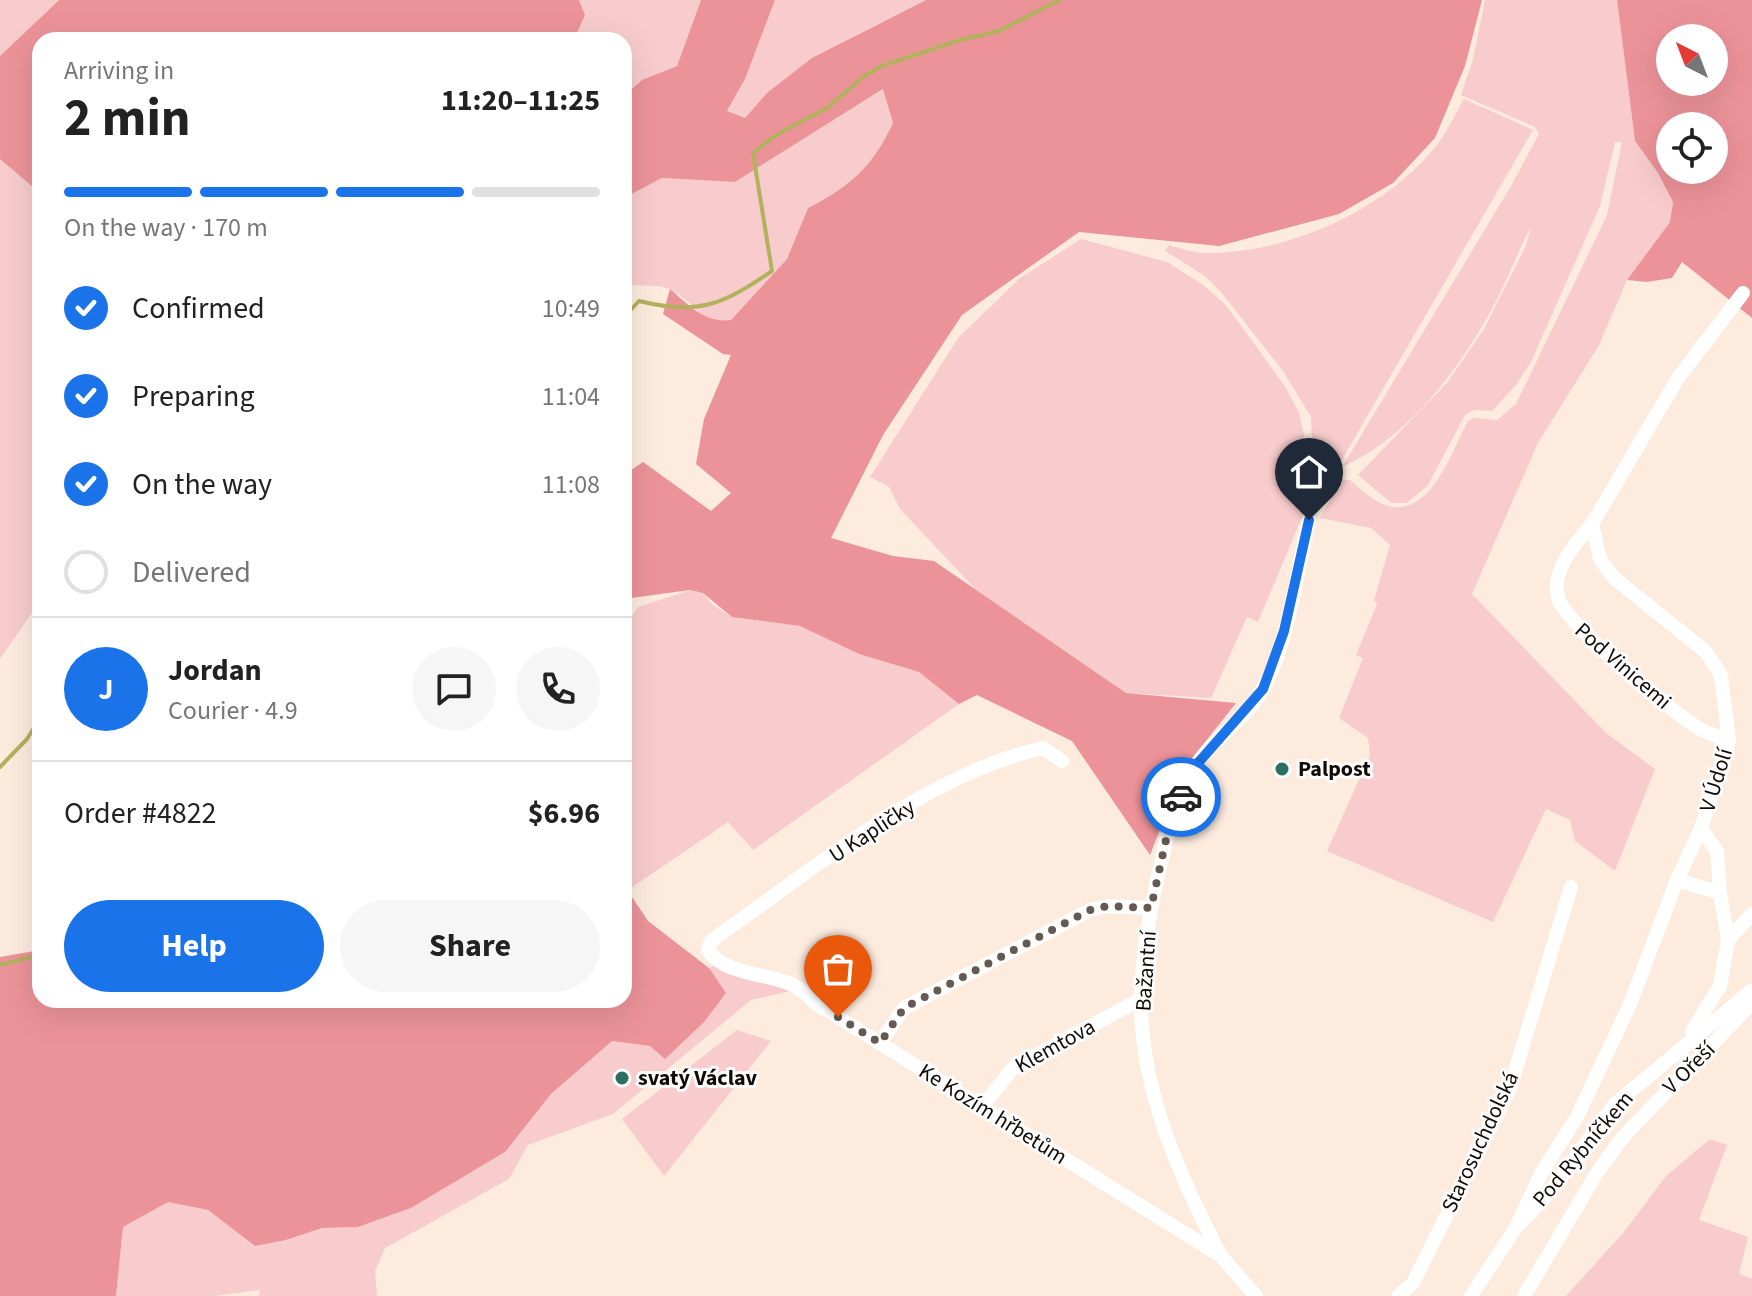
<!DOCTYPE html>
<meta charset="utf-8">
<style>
body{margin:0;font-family:"Source Sans 3",sans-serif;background:#f6f6f6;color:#222;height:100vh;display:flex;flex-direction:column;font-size:30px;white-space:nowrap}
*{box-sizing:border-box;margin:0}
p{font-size:26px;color:#767676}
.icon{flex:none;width:44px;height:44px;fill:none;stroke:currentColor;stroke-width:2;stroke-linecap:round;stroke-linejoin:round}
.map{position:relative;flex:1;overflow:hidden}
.side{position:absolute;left:32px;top:32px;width:600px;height:976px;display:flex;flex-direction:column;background:#fff;border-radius:24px;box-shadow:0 8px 32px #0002}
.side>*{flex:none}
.needle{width:52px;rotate:318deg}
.fabs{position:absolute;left:1656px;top:24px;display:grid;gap:16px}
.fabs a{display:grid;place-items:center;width:72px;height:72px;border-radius:50%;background:#fff;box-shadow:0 8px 32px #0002;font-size:40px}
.pin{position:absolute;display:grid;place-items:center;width:68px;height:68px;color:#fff;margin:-82px -34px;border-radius:50% 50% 50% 0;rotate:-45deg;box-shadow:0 0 8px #0007}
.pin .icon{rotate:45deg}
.courier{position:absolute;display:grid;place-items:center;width:80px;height:80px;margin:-40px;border:6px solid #1a73e8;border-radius:50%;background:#fff;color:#222;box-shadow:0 2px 10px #0007}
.head em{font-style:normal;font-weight:700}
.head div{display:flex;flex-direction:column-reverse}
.head{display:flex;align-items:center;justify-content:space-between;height:136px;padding:0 32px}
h1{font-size:52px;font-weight:700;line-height:60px}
.bar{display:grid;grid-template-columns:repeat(4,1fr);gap:12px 8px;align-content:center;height:96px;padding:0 32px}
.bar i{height:10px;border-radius:6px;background:#e0e0e0}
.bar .selected{background:#1a73e8}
.bar p{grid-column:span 4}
.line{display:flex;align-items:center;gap:20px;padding:0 32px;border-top:2px solid #e0e0e0}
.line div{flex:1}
.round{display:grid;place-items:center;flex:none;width:84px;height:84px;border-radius:42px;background:#f6f6f6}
ol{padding:0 32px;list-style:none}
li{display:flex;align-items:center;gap:24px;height:88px}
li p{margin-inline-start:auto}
li .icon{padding:8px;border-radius:50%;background:#1a73e8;color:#fff;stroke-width:4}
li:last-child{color:#767676}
li i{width:44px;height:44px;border:4px solid #e0e0e0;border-radius:50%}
.cta{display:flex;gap:16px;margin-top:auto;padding:16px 32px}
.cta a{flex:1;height:92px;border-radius:48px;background:#1a73e8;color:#fff;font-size:32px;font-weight:700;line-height:92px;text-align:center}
.cta a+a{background:#f6f6f6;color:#222}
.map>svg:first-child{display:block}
.green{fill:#f8cccd}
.forest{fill:#ec9399;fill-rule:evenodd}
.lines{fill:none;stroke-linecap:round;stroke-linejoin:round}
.stream{stroke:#b2b25e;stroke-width:4}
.minor{stroke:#fff;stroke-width:14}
.done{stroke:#645a52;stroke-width:8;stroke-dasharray:0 14.4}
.route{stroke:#1a73e8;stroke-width:10}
.poi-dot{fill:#2b6f62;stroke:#fcfcfc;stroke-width:3}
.labels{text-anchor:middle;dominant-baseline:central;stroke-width:6;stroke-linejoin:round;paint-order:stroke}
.street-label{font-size:22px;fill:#110b07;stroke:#fcfcfc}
.poi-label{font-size:22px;font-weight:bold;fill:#110b07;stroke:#fcfcfc;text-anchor:start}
</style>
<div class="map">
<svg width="1752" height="1296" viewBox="0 0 1752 1296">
<rect width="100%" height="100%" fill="#fdecde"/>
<g class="green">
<polygon points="0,0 59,0 0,56"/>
<polygon points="579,0 701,0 677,66 642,80 624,96 624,40 574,40 585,15"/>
<path d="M775,0H926C859,34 796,61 745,118L727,112L745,79Z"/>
<path d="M1485,0H1617L1635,141L1658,173L1673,202L1670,222L1627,280L1599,345L1538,443L1472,594L1606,733L1655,769L1615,871L1575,841L1570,820L1546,809L1493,922L1327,851L1370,755L1368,738L1339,718L1363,658L1356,655L1377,604L1374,600L1390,545L1371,528L1320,518L1341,480H1350C1362,490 1377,505 1393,507C1433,512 1452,450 1468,421L1474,418L1497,420L1516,404L1607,215L1622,142H1615L1600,206L1531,362L1516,385L1492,411L1475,410L1465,415L1428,485L1407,503H1391L1358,475L1447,383L1484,329L1525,248L1531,227C1517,252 1508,280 1494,305C1459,369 1411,436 1342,467L1511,186L1539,134L1535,127L1461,95L1473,59Z"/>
<path d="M884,89L893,123C873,166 851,186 808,208L787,259L731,320C697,323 695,301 671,290C660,284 639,286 626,285L624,198L662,178L735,182Z"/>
<path d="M1464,99L1533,130L1336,470L1313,463L1311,417L1283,371L1220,291L1205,276L1165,251L1169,245C1180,248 1193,253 1204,253C1287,254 1384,211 1436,146C1447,133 1455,114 1464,99Z"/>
<polygon points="0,159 40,193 40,601 0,659"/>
<polygon points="1081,239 1167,262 1203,285 1224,303 1245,331 1286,388 1299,413 1306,444 1305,510 1258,622 1247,617 1211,698 1126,693 978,592 900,509 889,487 870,477 958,338 1020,278"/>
<polygon points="690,590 703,593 713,605 732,617 800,626 859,654 919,672 959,704 753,850 728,822 631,888 624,880 624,627 638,607"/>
<polygon points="717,964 790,991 751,1000 613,1114 528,1145 509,1179 385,1248 375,1271 377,1296 259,1296 260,1290 214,1296 116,1296 123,1227 168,1202 208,1210 255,1246 286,1240 322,1228 358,1227 411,1208 505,1152 551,1094 612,1041 650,1046 666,1058 726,994 709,968"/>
<polygon points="737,1030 771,1041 664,1176 622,1119"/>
<polygon points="1710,1139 1727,1145 1699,1220 1748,1237 1739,1274 1752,1279 1752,1296 1566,1296 1624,1232 1666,1176"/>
</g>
<g class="forest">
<polygon points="59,0 579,0 585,15 574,40 40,40 40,193 0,159 0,56"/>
<path d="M701,0H775L745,79L727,111L745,118L767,93L812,58L926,0H1482L1465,66L1435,138L1393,183L1339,214L1219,246L1079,232L962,315L883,435L831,538L893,556L934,561L1126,693L1236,703L1183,770L1150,855L1072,741L977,695L959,704L919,672L859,654L800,626L732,617L703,593L690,590L624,599V475L643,462L711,511L731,493L696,464L704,419L731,355L723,354L663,314L670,289C689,305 704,323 731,320L787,259L808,208C851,186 873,166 893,123L883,89L735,182L662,178L624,198V96L642,80L677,66Z"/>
<path d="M1617,0H1752V318L1682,262L1672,278L1647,282L1627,280L1670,222L1673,202L1658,173L1635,141ZM1670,38H1714V82H1670ZM1670,126H1714V170H1670Z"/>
<polygon points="624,885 648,921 709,968 726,993 704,1022 665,1059 650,1046 612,1041 551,1094 505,1152 411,1208 358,1227 322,1228 286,1240 255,1246 208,1210 168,1202 123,1227 116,1296 0,1296 0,957 40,950 40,1000 624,1000"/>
</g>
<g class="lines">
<g class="stream">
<path d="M624,332L629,322L625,316L639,301C700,316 723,304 772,271L753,153L776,135L827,108L863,77L882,66L960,40L999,31L1060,0"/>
<polyline points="0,767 27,739 40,718"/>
<polyline points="0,965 40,955"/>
</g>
<g class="minor">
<path d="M1592,524C1575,544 1549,572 1559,600C1567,624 1675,715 1700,729C1709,734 1720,737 1729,741"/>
<path d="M1062,761L1043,748C927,774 818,866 722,933L711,941L708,950C725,975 765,973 791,984C801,988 809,997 817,1004L1221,1256L1256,1296"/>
<polyline points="1701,828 1717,852 1720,893 1728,940"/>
<polyline points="1677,880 1720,893"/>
<polyline points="1692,1031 1720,986 1728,940 1752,914"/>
<polyline points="880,1043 904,1008 1090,910 1107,906 1151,908"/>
<polyline points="981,1108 1014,1067 1141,999"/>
<polyline points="1515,1229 1542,1172 1577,1117 1630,1004 1677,880 1701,828 1729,741 1721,675 1706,652 1614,578 1600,559 1592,524 1678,378 1743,293"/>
<path d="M1221,1256C1180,1178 1139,1086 1141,997C1142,956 1149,916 1158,876C1166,843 1172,808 1188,777C1206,743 1244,723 1263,689C1287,647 1298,568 1309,520"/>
<polyline points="1398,1296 1413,1283 1510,1088 1571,887"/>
<polyline points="1471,1296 1515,1229 1550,1192 1615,1104 1752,990"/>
<polyline points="1524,1296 1598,1171 1623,1137 1752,1003"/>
</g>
</g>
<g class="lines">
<polyline class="done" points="838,1017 880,1043 904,1008 1090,910 1107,906 1151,908 1169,826 1181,797"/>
<polyline class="route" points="1181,797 1198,763 1263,689 1284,631 1309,520"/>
</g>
<g class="poi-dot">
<circle cx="1282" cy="769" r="8"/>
<circle cx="622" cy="1078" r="8"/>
</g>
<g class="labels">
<g class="street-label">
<text transform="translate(1623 666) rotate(41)">Pod Vinicemi</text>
<text transform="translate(1716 780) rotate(-73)">V Údolí</text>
<text transform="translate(872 831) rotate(-33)">U Kapličky</text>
<text transform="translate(1146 971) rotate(-86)">Bažantní</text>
<text transform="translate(1055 1046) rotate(-29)">Klemtova</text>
<text transform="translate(1689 1068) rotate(-45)">V Ořeší</text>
<text transform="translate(993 1114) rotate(32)">Ke Kozím hřbetům</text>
<text transform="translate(1480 1142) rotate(-65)">Starosuchdolská</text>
<text transform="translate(1583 1149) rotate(-50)">Pod Rybníčkem</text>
</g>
<g class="poi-label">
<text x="1298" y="769">Palpost</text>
<text x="638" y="1078">svatý Václav</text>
</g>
</g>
</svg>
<div class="fabs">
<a><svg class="needle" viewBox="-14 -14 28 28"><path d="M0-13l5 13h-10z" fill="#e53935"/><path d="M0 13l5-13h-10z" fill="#767676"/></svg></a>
<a><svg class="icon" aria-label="locate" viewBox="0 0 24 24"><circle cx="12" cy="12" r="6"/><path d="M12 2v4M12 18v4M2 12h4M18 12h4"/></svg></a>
</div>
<div class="pin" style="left:838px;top:1017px;background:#ea580c"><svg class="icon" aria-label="bag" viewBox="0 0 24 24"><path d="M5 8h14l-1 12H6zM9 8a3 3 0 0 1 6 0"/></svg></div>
<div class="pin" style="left:1309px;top:520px;background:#1f2937"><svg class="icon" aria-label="home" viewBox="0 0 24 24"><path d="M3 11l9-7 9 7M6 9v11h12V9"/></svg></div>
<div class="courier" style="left:1181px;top:797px"><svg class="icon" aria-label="car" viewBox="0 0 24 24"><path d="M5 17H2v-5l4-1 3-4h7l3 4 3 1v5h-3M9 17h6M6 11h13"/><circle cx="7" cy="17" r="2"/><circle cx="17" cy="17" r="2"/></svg></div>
<section class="side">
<div class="head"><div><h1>2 min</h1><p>Arriving in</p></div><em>11:20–11:25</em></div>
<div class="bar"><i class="selected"></i><i class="selected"></i><i class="selected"></i><i></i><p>On the way · 170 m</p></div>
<ol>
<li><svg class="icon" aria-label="check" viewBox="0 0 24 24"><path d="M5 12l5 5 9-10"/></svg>Confirmed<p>10:49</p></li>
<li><svg class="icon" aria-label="check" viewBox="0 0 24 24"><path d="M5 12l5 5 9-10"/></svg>Preparing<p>11:04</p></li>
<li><svg class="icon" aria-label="check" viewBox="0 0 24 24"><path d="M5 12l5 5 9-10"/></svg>On the way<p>11:08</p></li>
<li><i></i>Delivered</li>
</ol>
<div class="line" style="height:144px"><b class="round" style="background:#1a73e8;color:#fff">J</b><div><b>Jordan</b><p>Courier · 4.9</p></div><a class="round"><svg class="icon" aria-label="chat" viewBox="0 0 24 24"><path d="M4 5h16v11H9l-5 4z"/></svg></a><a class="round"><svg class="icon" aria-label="phone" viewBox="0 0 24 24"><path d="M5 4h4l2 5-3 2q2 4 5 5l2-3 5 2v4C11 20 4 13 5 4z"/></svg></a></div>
<div class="line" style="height:104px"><div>Order #4822</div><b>$6.96</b></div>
<div class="cta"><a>Help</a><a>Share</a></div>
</section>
</div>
